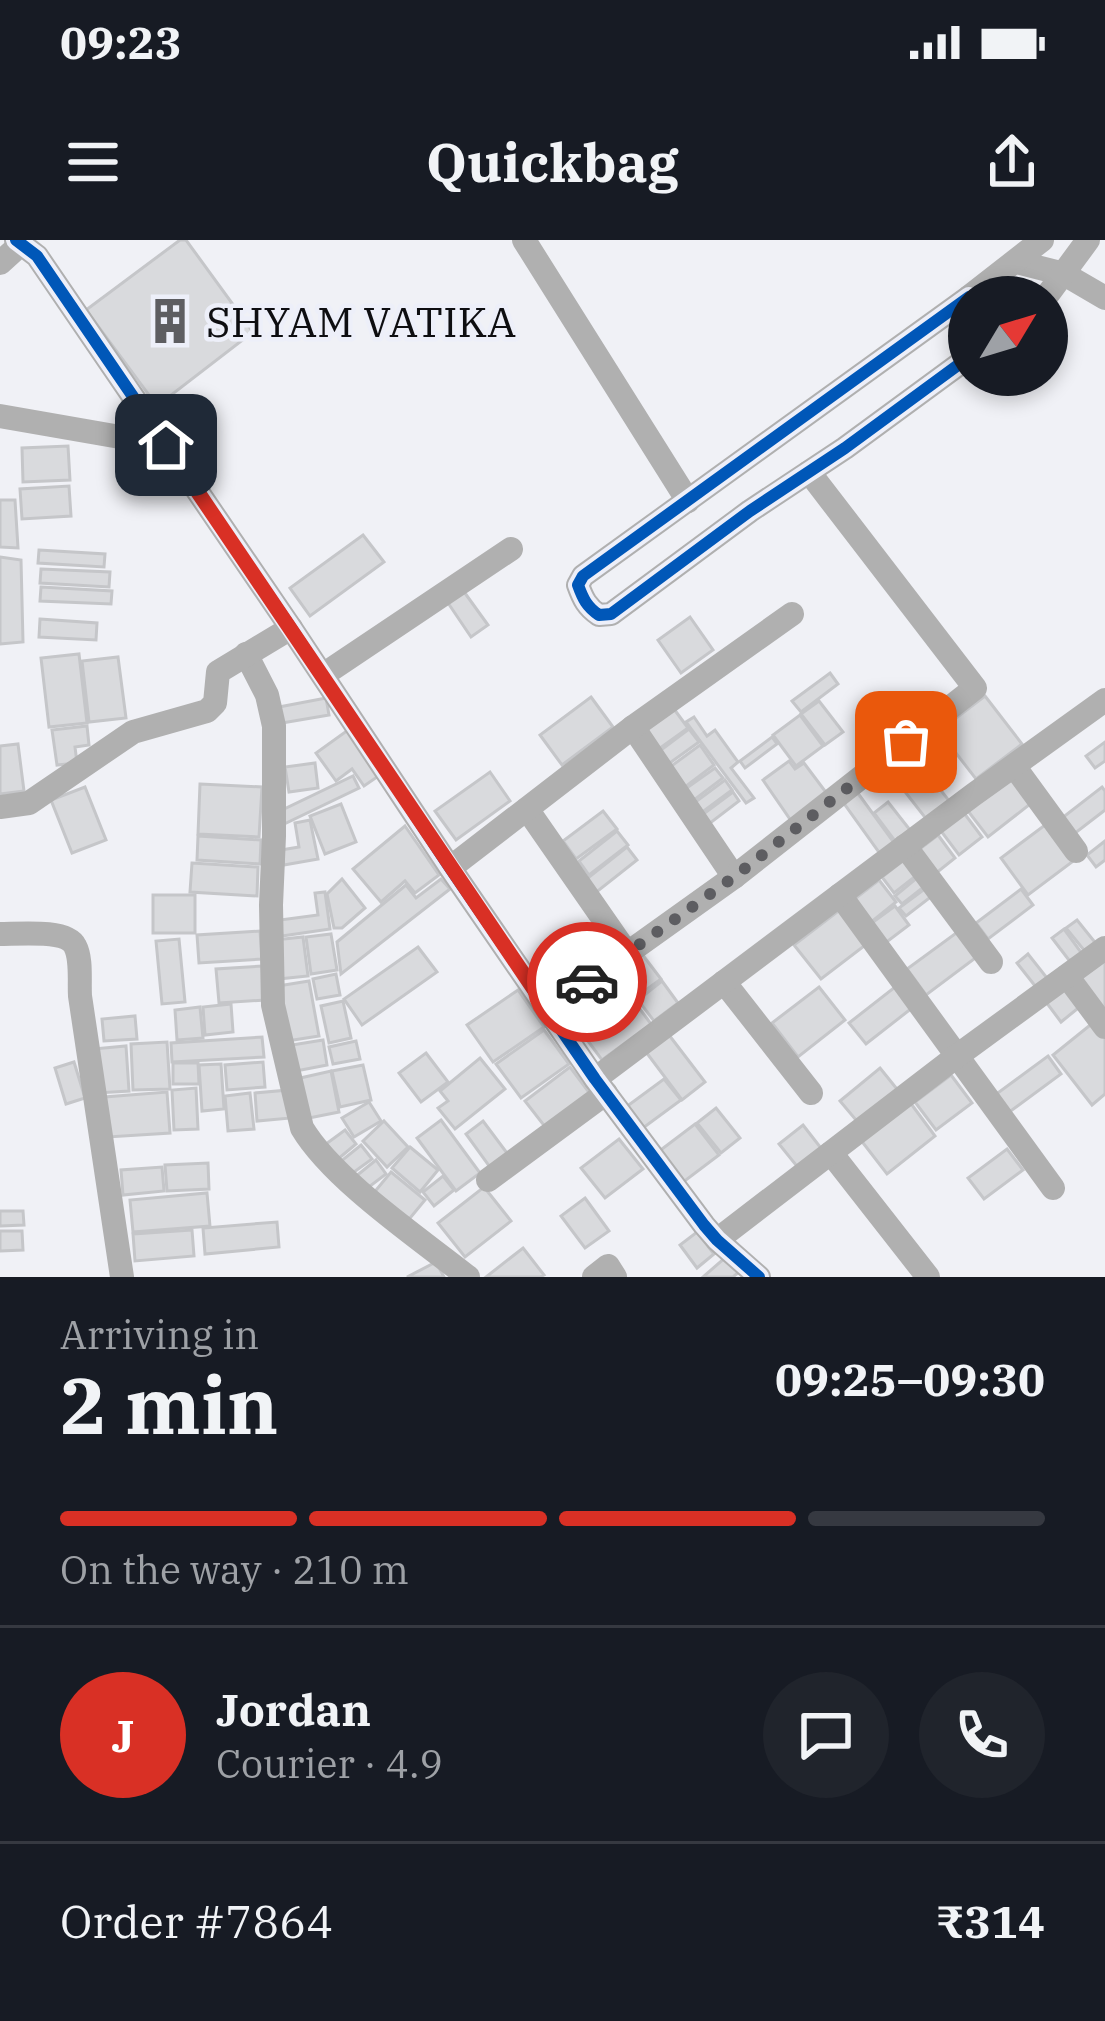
<!DOCTYPE html>
<meta charset="utf-8">
<style>
body{margin:0;font-family:"IBM Plex Serif",serif;background:#20242c;color:#f1f3f6;height:100vh;display:flex;flex-direction:column;font-size:45px;white-space:nowrap}
*{box-sizing:border-box;margin:0}
p{font-size:39px;color:#9ea1a6}
.icon{flex:none;width:66px;height:66px;fill:none;stroke:currentColor;stroke-width:2;stroke-linecap:round;stroke-linejoin:round}
.map{position:relative;height:1037px;overflow:hidden}
.panel{display:flex;flex-direction:column;background:#171b24;flex:1}
.panel>*{flex:none}
.needle{width:78px;rotate:52deg}
.buttons{position:absolute;left:948px;top:36px;display:grid;gap:24px}
.buttons a{display:grid;place-items:center;width:120px;height:120px;border-radius:50%;background:#171b24;box-shadow:0 6px 18px #0003;font-size:60px}
.pin{position:absolute;display:grid;place-items:center;width:102px;height:102px;color:#fff;margin:-51px;border-radius:24px;box-shadow:0 6px 18px #0006}
.courier{position:absolute;display:grid;place-items:center;width:120px;height:120px;margin:-60px;border:9px solid #d93025;border-radius:50%;background:#fff;color:#222;box-shadow:0 3px 15px #0007}
.head em{font-style:normal;font-weight:800}
.head div{display:flex;flex-direction:column-reverse}
.head{display:flex;align-items:center;justify-content:space-between;height:204px;padding:0 60px}
h1{font-size:78px;font-weight:800;line-height:90px}
.bar{display:grid;grid-template-columns:repeat(4,1fr);gap:18px 12px;align-content:center;height:144px;padding:0 60px}
.bar i{height:15px;border-radius:9px;background:#363941}
.bar .current{background:#d93025}
.bar p{grid-column:span 4}
.line{display:flex;align-items:center;gap:30px;padding:0 60px;border-top:3px solid #363941}
.line div{flex:1}
.round{display:grid;place-items:center;flex:none;width:126px;height:126px;border-radius:63px;background:#20242c}
.status{display:flex;justify-content:space-between;align-items:center;height:84px;padding:0 60px;background:#171b24;direction:ltr}
.status svg{height:33px;fill:currentColor}
header{display:flex;justify-content:space-between;align-items:center;height:156px;padding:0 60px;background:#171b24;font-size:54px;font-weight:800}
.map>svg:first-child{display:block}
.building{fill:#d9dadd;stroke:#c5c6c9;stroke-width:3}
.lines{fill:none;stroke-linecap:round;stroke-linejoin:round}
.minor{stroke:#b0b0b0;stroke-width:24}
.cycleway-casing{stroke:#edeff9;stroke-width:20}
.cycleway{stroke:#0057b8;stroke-width:12}
.done{stroke:#5d5d61;stroke-width:12;stroke-dasharray:0 21.6}
.route{stroke:#d93025;stroke-width:15}
.labels{text-anchor:middle;dominant-baseline:central;stroke-width:9;stroke-linejoin:round;paint-order:stroke}
.poi-label{font-size:42px;fill:#0e0e11;stroke:#edeff9;text-anchor:start}
</style>
<div class="status"><b>09:23</b><svg viewBox="0 0 49 12"><path d="M0 12V9h3v3zM5 12V6h3v6zM10 12V3h3v9zM15 12V0h3v12zM26 1h20v11H26zM47 4h2v5h-2z"/></svg></div>
<header><svg class="icon" aria-label="menu" viewBox="0 0 24 24"><path d="M4 6h16M4 12h16M4 18h16"/></svg>Quickbag<svg class="icon" aria-label="share" viewBox="0 0 24 24"><path d="M12 15V3M7 8l5-5 5 5M5 13v7h14v-7"/></svg></header>
<div class="map">
<svg width="1105" height="1037" viewBox="0 0 1105 1037">
<rect width="100%" height="100%" fill="#f0f1f6"/>
<g class="building">
<polygon points="180,0 186,0 253,92 157,166 86,70"/>
<polygon points="68,206 70,240 23,242 22,208"/>
<polygon points="69,246 71,276 22,279 20,249"/>
<polygon points="0,260 15,260 18,308 0,307"/>
<polygon points="363,295 384,322 310,376 290,348"/>
<polygon points="39,310 105,314 104,327 38,323"/>
<polygon points="0,317 21,320 23,402 0,404"/>
<polygon points="41,329 110,332 109,347 40,343"/>
<polygon points="41,347 112,351 111,364 40,361"/>
<polygon points="462,349 488,385 471,397 446,360"/>
<polygon points="690,377 713,410 681,433 658,400"/>
<polygon points="40,379 97,383 96,400 39,397"/>
<polygon points="79,414 87,483 49,487 41,418"/>
<polygon points="118,417 126,478 89,482 82,421"/>
<polygon points="830,433 838,444 801,472 792,461"/>
<polygon points="985,456 1022,504 976,539 939,491"/>
<polygon points="591,457 613,487 562,525 540,495"/>
<polygon points="326,458 329,475 282,483 279,467"/>
<polygon points="819,461 843,492 825,505 801,474"/>
<polygon points="674,469 688,488 656,511 642,493"/>
<polygon points="800,475 823,506 796,526 773,495"/>
<polygon points="694,477 707,496 715,490 738,522 731,528 754,558 746,563 686,482"/>
<polygon points="87,486 89,505 75,507 77,523 57,525 52,490"/>
<polygon points="689,489 699,502 667,525 657,513"/>
<polygon points="348,490 380,535 364,546 352,529 336,541 316,513"/>
<polygon points="772,497 777,504 745,528 740,521"/>
<polygon points="1105,502 1105,521 1095,528 1086,516"/>
<polygon points="18,504 24,551 0,554 0,506"/>
<polygon points="700,505 714,525 681,550 666,530"/>
<polygon points="911,512 950,562 927,580 888,530"/>
<polygon points="789,521 795,529 804,523 828,555 792,582 763,540"/>
<polygon points="315,523 318,548 289,552 285,527"/>
<polygon points="715,528 723,538 690,563 681,552"/>
<polygon points="490,532 510,561 456,600 435,571"/>
<polygon points="353,536 359,548 282,585 276,573"/>
<polygon points="1014,536 1034,561 988,597 968,571"/>
<polygon points="725,540 732,550 697,576 690,566"/>
<polygon points="200,544 262,547 259,597 198,594"/>
<polygon points="85,547 106,600 72,613 51,560"/>
<polygon points="1102,547 1105,551 1105,570 1074,594 1062,578"/>
<polygon points="733,552 739,561 705,587 698,578"/>
<polygon points="857,552 895,604 881,615 843,562"/>
<polygon points="888,562 910,590 895,601 874,573"/>
<polygon points="341,564 356,602 325,614 310,576"/>
<polygon points="603,571 617,589 576,619 563,601"/>
<polygon points="964,573 982,597 959,615 941,591"/>
<polygon points="310,580 318,619 284,625 281,610 299,607 295,583"/>
<polygon points="1049,582 1076,619 1028,655 1001,618"/>
<polygon points="405,586 439,635 415,653 405,641 381,662 353,629"/>
<polygon points="617,591 628,605 589,635 579,621"/>
<polygon points="938,595 955,618 935,634 917,611"/>
<polygon points="198,596 261,600 260,624 197,620"/>
<polygon points="1105,601 1105,620 1096,627 1087,615"/>
<polygon points="627,607 637,620 594,654 584,641"/>
<polygon points="905,619 917,635 894,653 882,637"/>
<polygon points="192,623 258,627 257,656 190,652"/>
<polygon points="918,637 925,646 902,664 895,656"/>
<polygon points="342,639 365,668 342,688 334,688 327,654"/>
<polygon points="441,639 450,649 341,734 337,702 406,645 416,658"/>
<polygon points="879,640 896,662 870,683 852,661"/>
<polygon points="926,648 932,656 906,676 899,668"/>
<polygon points="1021,649 1033,665 988,699 976,683"/>
<polygon points="325,652 330,689 282,696 280,680 318,675 315,653"/>
<rect x="153" y="655" width="42" height="38"/>
<polygon points="895,666 909,685 884,704 869,685"/>
<polygon points="841,669 868,703 821,739 794,705"/>
<polygon points="1077,680 1098,706 1088,715 1066,688"/>
<polygon points="963,688 982,713 926,755 907,729"/>
<polygon points="1064,689 1083,715 1072,724 1052,698"/>
<polygon points="260,691 262,719 199,723 197,695"/>
<polygon points="331,694 337,730 311,734 306,697"/>
<polygon points="303,697 308,736 278,739 274,700"/>
<polygon points="179,699 185,762 162,764 156,701"/>
<polygon points="418,707 437,732 362,785 344,759"/>
<polygon points="642,714 661,739 635,758 616,734"/>
<polygon points="1028,714 1047,738 1036,747 1017,723"/>
<polygon points="1105,720 1105,778 1077,741"/>
<polygon points="262,726 265,760 219,763 216,729"/>
<polygon points="336,734 340,755 317,759 313,739"/>
<polygon points="613,736 631,760 582,796 565,772"/>
<polygon points="309,741 319,796 287,801 278,746"/>
<polygon points="662,741 678,763 654,781 638,760"/>
<polygon points="1067,746 1082,765 1061,782 1046,762"/>
<polygon points="819,747 845,780 798,817 772,783"/>
<polygon points="895,747 912,768 866,804 849,783"/>
<polygon points="518,750 544,787 493,822 467,785"/>
<polygon points="343,761 351,798 329,803 321,766"/>
<polygon points="634,761 651,784 602,820 585,797"/>
<polygon points="231,764 233,792 205,795 203,767"/>
<polygon points="200,767 203,798 177,800 175,770"/>
<polygon points="135,776 137,799 104,801 102,779"/>
<polygon points="1094,782 1105,797 1105,854 1092,865 1053,815"/>
<polygon points="544,790 569,824 521,858 496,824"/>
<polygon points="669,795 705,842 682,860 646,812"/>
<polygon points="262,797 264,817 172,822 171,803"/>
<polygon points="323,800 327,825 296,831 292,805"/>
<polygon points="356,801 360,819 333,824 329,807"/>
<polygon points="167,802 170,849 133,850 131,804"/>
<polygon points="126,806 129,851 97,853 93,809"/>
<polygon points="426,813 448,842 421,862 399,833"/>
<polygon points="1048,816 1061,834 1008,873 995,855"/>
<polygon points="480,818 505,849 455,889 438,868 448,861 440,851"/>
<polygon points="74,822 85,858 66,864 55,828"/>
<polygon points="263,822 265,847 227,850 225,825"/>
<polygon points="173,823 198,823 199,844 173,844"/>
<polygon points="221,824 224,869 202,871 199,825"/>
<polygon points="363,825 371,860 340,867 332,831"/>
<polygon points="570,827 591,855 546,888 525,861"/>
<polygon points="880,828 901,854 861,886 840,861"/>
<polygon points="331,831 339,872 304,879 296,839"/>
<polygon points="951,835 972,863 936,890 915,862"/>
<polygon points="664,839 681,860 643,888 626,867"/>
<polygon points="196,848 198,889 174,890 172,850"/>
<polygon points="289,850 291,878 257,881 255,853"/>
<polygon points="167,852 170,893 108,897 105,857"/>
<polygon points="250,853 254,889 228,891 225,856"/>
<polygon points="909,861 935,896 887,934 860,899"/>
<polygon points="369,862 381,881 354,897 342,878"/>
<polygon points="716,868 740,898 721,913 697,883"/>
<polygon points="441,880 480,933 456,951 417,898"/>
<polygon points="384,881 408,907 387,927 363,901"/>
<polygon points="483,881 510,917 492,930 466,894"/>
<polygon points="695,884 719,915 682,943 658,912"/>
<polygon points="803,885 824,912 800,930 779,904"/>
<polygon points="345,890 356,904 338,919 326,904"/>
<polygon points="619,899 643,929 605,958 581,928"/>
<polygon points="361,905 372,919 350,935 340,922"/>
<polygon points="410,907 438,930 420,952 392,928"/>
<polygon points="1007,909 1023,930 984,959 968,938"/>
<polygon points="376,920 386,934 365,950 355,937"/>
<polygon points="208,923 209,949 167,951 165,925"/>
<polygon points="162,927 164,951 123,955 121,930"/>
<polygon points="391,932 425,960 406,983 372,955"/>
<polygon points="443,936 454,950 434,966 423,952"/>
<polygon points="484,947 511,981 465,1017 438,983"/>
<polygon points="207,953 210,986 133,992 130,960"/>
<polygon points="585,958 609,991 585,1008 561,976"/>
<polygon points="0,971 23,971 24,985 0,986"/>
<polygon points="277,982 279,1007 205,1014 203,988"/>
<polygon points="192,990 194,1016 135,1021 133,994"/>
<polygon points="0,991 22,991 23,1010 0,1011"/>
<polygon points="697,992 714,1014 697,1028 680,1005"/>
<polygon points="523,1008 544,1035 540,1037 486,1037"/>
<polygon points="727,1016 740,1031 733,1037 703,1037"/>
<polygon points="436,1022 444,1037 407,1037"/>
</g>
<g class="lines">
<g class="minor">
<polyline points="16,0 37,16 291,388 450,628 595,839 704,985 717,1000 759,1037"/>
<polyline points="524,0 688,261"/>
<polyline points="1017,22 1064,34 1105,58"/>
<polyline points="0,23 21,4"/>
<path d="M969,57L583,336L578,345C583,359 587,367 599,375L611,374L750,271L845,208L969,117"/>
<polyline points="969,57 1042,0"/>
<polyline points="1046,57 1088,0"/>
<polyline points="0,176 166,205"/>
<path d="M246,414L267,455L274,486V596L271,665L273,765L302,888C333,940 419,998 468,1037"/>
<polyline points="323,435 511,309"/>
<polyline points="633,487 734,637"/>
<polyline points="1014,526 1076,611"/>
<polyline points="0,567 29,563 133,492 207,471 215,463 218,432 291,388"/>
<polyline points="527,569 627,713"/>
<polyline points="905,606 991,722"/>
<polyline points="450,628 633,487 792,374"/>
<polyline points="840,655 1053,948"/>
<path d="M0,694C18,694 67,689 75,706C82,719 79,741 80,756L122,1037"/>
<polyline points="1067,736 1105,787"/>
<polyline points="724,742 811,853"/>
<polyline points="548,770 734,637 975,448 809,232"/>
<polyline points="595,839 973,555 1105,460"/>
<polyline points="831,913 928,1037"/>
<polyline points="488,940 606,853"/>
<polyline points="717,1000 957,816 1105,708"/>
<polyline points="594,1037 608,1026 615,1037"/>
</g>
<defs>
<g id="cycleway">
<polyline points="16,0 37,16 291,388 450,628 595,839 704,985 717,1000 759,1037"/>
<path d="M969,57L583,336L578,345C583,359 587,367 599,375L611,374L750,271L845,208L969,117"/>
</g>
</defs>
<use href="#cycleway" class="cycleway-casing"/>
<use href="#cycleway" class="cycleway"/>
</g>
<g class="lines">
<polyline class="done" points="587,742 734,637 906,502"/>
<polyline class="route" points="166,205 548,770 587,742"/>
</g>
<defs>
<symbol id="building-bare" viewBox="-9 -9 18 18"><path d="M-4-6H4V6H1V3H-1V6H-4ZM-2.5-4.3h1.7v1.8h-1.7ZM.8-4.3h1.7v1.8H.8ZM-2.5-1h1.7V.8h-1.7ZM.8-1h1.7V.8H.8Z" fill="#5d5d61" stroke="#edeff9" stroke-width="2.5" paint-order="stroke"/></symbol>
</defs>
<g fill-rule="evenodd">
<use href="#building-bare" x="137" y="48" width="66" height="66"/>
</g>
<g class="labels">
<g class="poi-label">
<text x="206" y="81">SHYAM VATIKA</text>
</g>
</g>
</svg>
<div class="buttons">
<a><svg class="needle" viewBox="-14 -14 28 28"><path d="M0-13l5 13h-10z" fill="#e53935"/><path d="M0 13l5-13h-10z" fill="#9ea1a6"/></svg></a>
</div>
<div class="pin" style="left:906px;top:502px;background:#ea580c"><svg class="icon" aria-label="bag" viewBox="0 0 24 24"><path d="M5 8h14l-1 12H6zM9 8a3 3 0 0 1 6 0"/></svg></div>
<div class="pin" style="left:166px;top:205px;background:#1f2937"><svg class="icon" aria-label="home" viewBox="0 0 24 24"><path d="M3 11l9-7 9 7M6 9v11h12V9"/></svg></div>
<div class="courier" style="left:587px;top:742px"><svg class="icon" aria-label="car" viewBox="0 0 24 24"><path d="M5 17H2v-5l4-1 3-4h7l3 4 3 1v5h-3M9 17h6M6 11h13"/><circle cx="7" cy="17" r="2"/><circle cx="17" cy="17" r="2"/></svg></div>
</div>
<section class="panel">
<div class="head"><div><h1>2 min</h1><p>Arriving in</p></div><em>09:25–09:30</em></div>
<div class="bar"><i class="current"></i><i class="current"></i><i class="current"></i><i></i><p>On the way · 210 m</p></div>
<div class="line" style="height:216px"><b class="round" style="background:#d93025;color:#fff">J</b><div><b>Jordan</b><p>Courier · 4.9</p></div><a class="round"><svg class="icon" aria-label="chat" viewBox="0 0 24 24"><path d="M4 5h16v11H9l-5 4z"/></svg></a><a class="round"><svg class="icon" aria-label="phone" viewBox="0 0 24 24"><path d="M5 4h4l2 5-3 2q2 4 5 5l2-3 5 2v4C11 20 4 13 5 4z"/></svg></a></div>
<div class="line" style="height:156px"><div>Order #7864</div><b>₹314</b></div>
</section>
